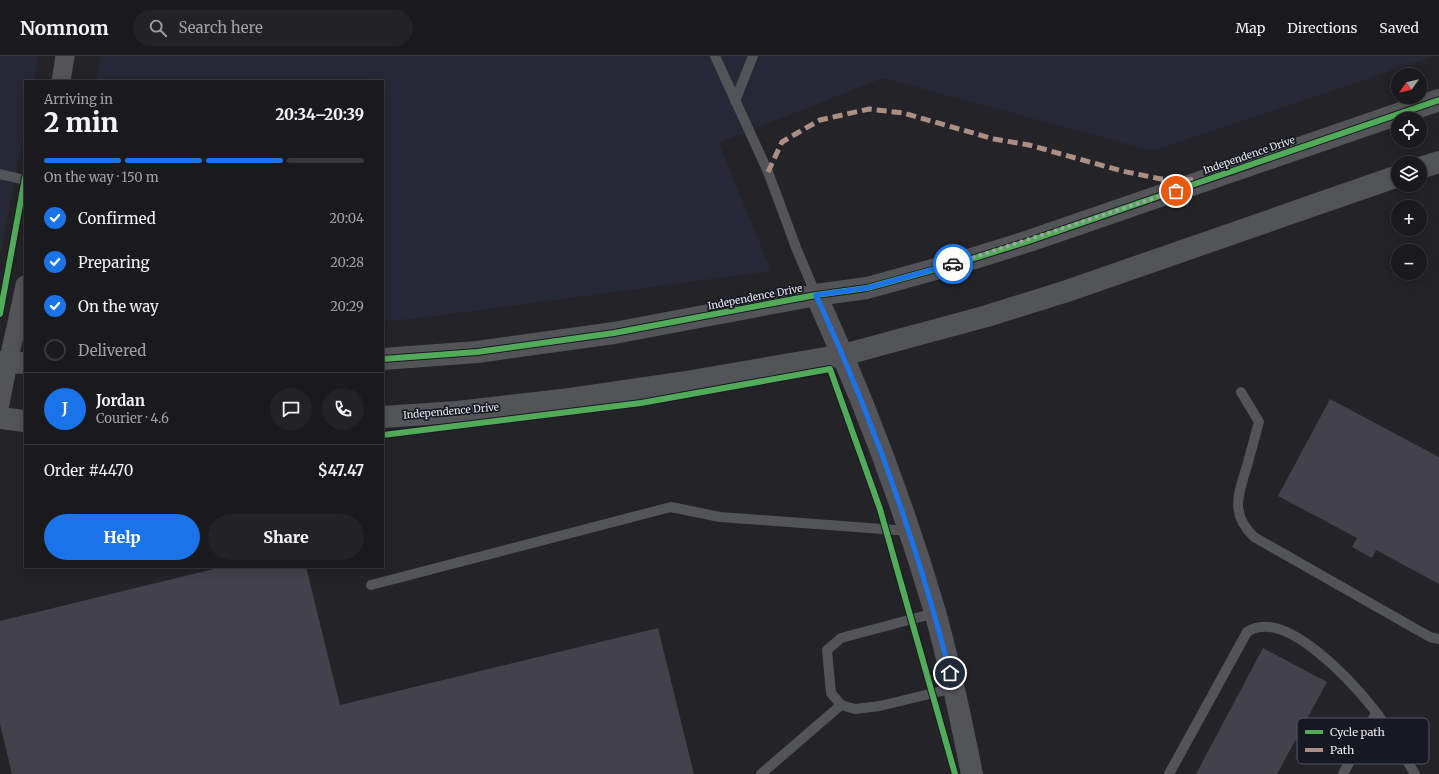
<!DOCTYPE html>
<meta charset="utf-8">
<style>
body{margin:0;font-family:Merriweather,serif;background:#232327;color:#f1f3f6;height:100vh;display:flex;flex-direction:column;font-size:15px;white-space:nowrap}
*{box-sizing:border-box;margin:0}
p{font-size:13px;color:#9fa1a4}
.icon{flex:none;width:22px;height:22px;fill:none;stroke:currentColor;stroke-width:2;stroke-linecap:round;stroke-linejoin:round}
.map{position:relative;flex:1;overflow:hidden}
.drawer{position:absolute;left:24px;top:24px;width:360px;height:488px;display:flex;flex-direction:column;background:#1a1a1e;border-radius:0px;box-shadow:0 2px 10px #0003,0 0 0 1px #38383c}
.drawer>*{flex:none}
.needle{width:26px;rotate:236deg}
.tools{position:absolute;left:1391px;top:12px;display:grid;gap:8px}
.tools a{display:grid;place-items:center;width:36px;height:36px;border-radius:50%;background:#1a1a1e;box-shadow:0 2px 10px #0003,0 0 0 1px #38383c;font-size:20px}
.pin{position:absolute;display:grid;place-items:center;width:34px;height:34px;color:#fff;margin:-17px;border:2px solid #fff;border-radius:50%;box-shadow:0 1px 4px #0007}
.courier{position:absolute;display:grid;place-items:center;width:40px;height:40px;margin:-20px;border:3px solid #1a73e8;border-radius:50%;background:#fff;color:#222;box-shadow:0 1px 5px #0007}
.headline em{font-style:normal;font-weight:800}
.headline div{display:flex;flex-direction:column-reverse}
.headline{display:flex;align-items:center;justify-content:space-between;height:68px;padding:0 20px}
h1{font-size:26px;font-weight:800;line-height:30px}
.bar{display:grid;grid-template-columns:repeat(4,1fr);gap:6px 4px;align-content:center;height:48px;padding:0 20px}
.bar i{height:5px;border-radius:3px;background:#38383c}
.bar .current{background:#1a73e8}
.bar p{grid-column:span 4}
.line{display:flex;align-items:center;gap:10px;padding:0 20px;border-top:1px solid #38383c}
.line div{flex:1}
.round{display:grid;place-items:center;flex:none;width:42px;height:42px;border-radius:21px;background:#232327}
ol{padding:0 20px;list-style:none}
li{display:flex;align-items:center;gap:12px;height:44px}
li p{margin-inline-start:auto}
li .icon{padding:4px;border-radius:50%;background:#1a73e8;color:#fff;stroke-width:4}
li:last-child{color:#9fa1a4}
li i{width:22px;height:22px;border:2px solid #38383c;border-radius:50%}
.primary-button{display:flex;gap:8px;margin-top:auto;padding:8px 20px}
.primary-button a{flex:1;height:46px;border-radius:24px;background:#1a73e8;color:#fff;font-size:16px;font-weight:800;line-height:46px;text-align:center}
.primary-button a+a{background:#232327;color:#f1f3f6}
header{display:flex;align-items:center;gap:24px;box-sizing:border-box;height:56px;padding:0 20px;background:#1a1a1e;border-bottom:1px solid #38383c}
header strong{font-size:19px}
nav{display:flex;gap:22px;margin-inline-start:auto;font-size:14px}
.search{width:280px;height:36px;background:#232327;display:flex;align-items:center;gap:10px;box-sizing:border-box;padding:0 14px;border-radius:22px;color:#9fa1a4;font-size:15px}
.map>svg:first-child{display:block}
.built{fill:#262836}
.building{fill:#43414a}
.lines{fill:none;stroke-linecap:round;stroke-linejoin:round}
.service{stroke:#535457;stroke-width:10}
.minor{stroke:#535457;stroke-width:19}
.tertiary{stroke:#535457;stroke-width:22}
.quiet{stroke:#ac8f84;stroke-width:5;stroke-dasharray:10 5;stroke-linecap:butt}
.cycleway-casing{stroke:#171922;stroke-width:8}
.cycleway{stroke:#51ab58;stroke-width:6}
.done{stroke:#a4a5ab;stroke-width:4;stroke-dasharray:0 7.2}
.route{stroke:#1a73e8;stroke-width:5}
.labels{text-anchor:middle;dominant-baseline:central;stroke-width:3.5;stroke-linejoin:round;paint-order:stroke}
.street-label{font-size:10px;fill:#e9ebf1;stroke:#171922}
.key{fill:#171922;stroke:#565860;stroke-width:1}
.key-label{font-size:11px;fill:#e9ebf1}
</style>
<header>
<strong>Nomnom</strong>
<div class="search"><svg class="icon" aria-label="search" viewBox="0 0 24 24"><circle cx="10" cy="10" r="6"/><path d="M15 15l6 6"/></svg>Search here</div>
<nav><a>Map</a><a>Directions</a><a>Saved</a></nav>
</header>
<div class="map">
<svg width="1439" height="718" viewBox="0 0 1439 718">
<rect width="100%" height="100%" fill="#232328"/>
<g class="built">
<polygon points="0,0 39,0 34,25 25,25 25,70 0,200"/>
<polygon points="101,0 1435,0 1153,95 883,22 719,87 771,215 412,263 383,265 383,25 96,25"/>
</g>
<g class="building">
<polygon points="1330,343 1439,401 1439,528 1376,494 1372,502 1352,491 1357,482 1278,440"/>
<polygon points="222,511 306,511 340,649 658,572 694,718 12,718 0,668 0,565"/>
<polygon points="1263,592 1327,626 1277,718 1196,718"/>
</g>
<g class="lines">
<g class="service">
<polyline points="715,0 768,116 797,194 816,239"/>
<polyline points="735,45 753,0"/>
<polyline points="0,118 25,124"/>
<path d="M1241,336L1259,366C1255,380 1251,395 1247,410C1238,439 1230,458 1254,481L1421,576L1430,581L1439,583"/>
<polyline points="371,529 671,451 720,461 909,475"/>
<polyline points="935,557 841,582 827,594 831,637 841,649 855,653 880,650 954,632"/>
<polyline points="761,718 841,649"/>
<path d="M1169,718L1247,576C1285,550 1354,628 1376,656C1390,675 1402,697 1415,718"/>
<polyline points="1343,718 1376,657"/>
</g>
<g class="minor">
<polyline points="61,25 65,0"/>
<path d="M0,348C7,308 17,269 25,229"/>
</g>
<g class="tertiary">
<polyline points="1420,112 1439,106"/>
<path d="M816,239C863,342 903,447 935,556C950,609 961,664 972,718"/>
<polyline points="383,303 477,296 614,277 816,239 867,232 965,205 1029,185 1439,44"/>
<polyline points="0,306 25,307"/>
<polyline points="383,361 457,356 570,343 680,327 843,299 987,260 1067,235 1398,120"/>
<polyline points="0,362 25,365"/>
</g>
<polyline class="quiet" points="768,116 782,86 799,76 820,64 869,53 903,57 994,83 1029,89 1122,115 1161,123 1197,124"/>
<defs>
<g id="cycleway">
<polyline points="0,258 25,122"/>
<polyline points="383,303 477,296 614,277 816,239 867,232 965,205 1029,185 1439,44"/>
<polyline points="383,379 641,347 830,313 880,453 955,718"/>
</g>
</defs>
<use href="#cycleway" class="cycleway-casing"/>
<use href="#cycleway" class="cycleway"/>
</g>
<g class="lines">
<polyline class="done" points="953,208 1176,135"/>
<path class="route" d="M950,617C917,487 872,361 816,239L867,232L953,208"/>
</g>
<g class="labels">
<g class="street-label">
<text transform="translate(1249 99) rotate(-19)">Independence Drive</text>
<text transform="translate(755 241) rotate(-11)">Independence Drive</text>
<text transform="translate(451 355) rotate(-5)">Independence Drive</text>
</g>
</g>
<rect x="1297" y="662" width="132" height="46" rx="6" class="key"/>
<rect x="1305" y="674" width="18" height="4" fill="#51ab58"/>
<rect x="1305" y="692" width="18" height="4" fill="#ac8f84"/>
<g class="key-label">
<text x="1330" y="680">Cycle path</text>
<text x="1330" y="698">Path</text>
</g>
</svg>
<div class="tools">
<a><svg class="needle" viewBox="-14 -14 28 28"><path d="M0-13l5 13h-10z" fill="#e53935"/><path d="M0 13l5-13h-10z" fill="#9fa1a4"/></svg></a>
<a><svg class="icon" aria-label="locate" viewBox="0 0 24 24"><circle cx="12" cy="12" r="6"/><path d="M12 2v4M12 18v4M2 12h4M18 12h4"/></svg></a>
<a><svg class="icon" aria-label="layers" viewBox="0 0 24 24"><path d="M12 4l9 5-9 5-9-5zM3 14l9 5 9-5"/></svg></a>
<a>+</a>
<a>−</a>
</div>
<div class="pin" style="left:1176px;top:135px;background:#ea580c"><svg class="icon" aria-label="bag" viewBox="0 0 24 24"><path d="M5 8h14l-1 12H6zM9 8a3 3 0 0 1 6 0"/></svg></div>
<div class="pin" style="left:950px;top:617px;background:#1f2937"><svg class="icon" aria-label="home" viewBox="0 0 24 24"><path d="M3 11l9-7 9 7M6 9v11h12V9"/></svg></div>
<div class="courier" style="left:953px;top:208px"><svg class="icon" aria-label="car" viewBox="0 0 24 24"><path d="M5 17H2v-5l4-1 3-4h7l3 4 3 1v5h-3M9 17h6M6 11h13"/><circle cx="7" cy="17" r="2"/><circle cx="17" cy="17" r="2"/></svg></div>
<section class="drawer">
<div class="headline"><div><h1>2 min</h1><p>Arriving in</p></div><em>20:34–20:39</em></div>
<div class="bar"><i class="current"></i><i class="current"></i><i class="current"></i><i></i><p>On the way · 150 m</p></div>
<ol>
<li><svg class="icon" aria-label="check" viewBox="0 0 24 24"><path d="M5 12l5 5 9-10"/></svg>Confirmed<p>20:04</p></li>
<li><svg class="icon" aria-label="check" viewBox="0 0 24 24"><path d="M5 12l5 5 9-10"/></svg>Preparing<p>20:28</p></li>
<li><svg class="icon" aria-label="check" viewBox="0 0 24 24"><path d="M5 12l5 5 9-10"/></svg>On the way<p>20:29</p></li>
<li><i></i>Delivered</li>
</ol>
<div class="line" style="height:72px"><b class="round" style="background:#1a73e8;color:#fff">J</b><div><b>Jordan</b><p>Courier · 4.6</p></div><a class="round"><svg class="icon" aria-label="chat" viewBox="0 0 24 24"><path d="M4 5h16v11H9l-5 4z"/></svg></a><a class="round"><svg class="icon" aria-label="phone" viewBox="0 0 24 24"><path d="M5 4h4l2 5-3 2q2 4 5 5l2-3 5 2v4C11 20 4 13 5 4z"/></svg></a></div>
<div class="line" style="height:52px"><div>Order #4470</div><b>$47.47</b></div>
<div class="primary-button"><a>Help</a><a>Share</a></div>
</section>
</div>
